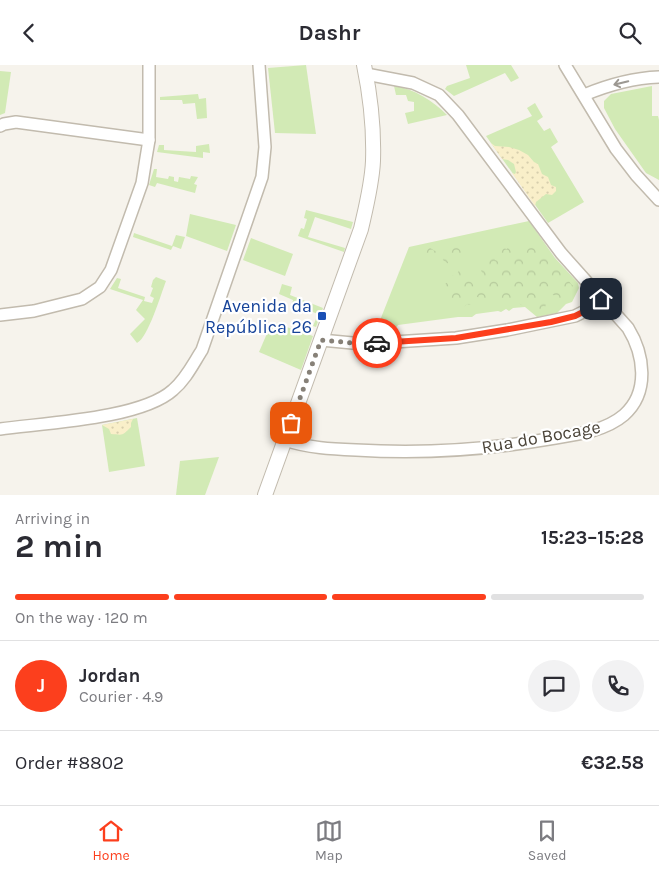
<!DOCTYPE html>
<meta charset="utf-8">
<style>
body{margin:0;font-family:Karla,sans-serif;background:#f2f2f3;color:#2b2b33;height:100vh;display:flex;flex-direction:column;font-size:19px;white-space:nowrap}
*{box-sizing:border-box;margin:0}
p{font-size:16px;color:#7c7c81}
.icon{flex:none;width:28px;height:28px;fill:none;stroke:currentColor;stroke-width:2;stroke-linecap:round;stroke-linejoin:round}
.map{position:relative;height:430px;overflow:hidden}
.side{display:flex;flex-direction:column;background:#fff;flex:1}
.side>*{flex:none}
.pin{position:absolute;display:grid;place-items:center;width:42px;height:42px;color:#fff;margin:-21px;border-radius:10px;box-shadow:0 2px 8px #0006}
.courier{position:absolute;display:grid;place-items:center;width:50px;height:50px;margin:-25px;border:4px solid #fc3f1d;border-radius:50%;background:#fff;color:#222;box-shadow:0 1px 6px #0007}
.overview em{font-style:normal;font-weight:700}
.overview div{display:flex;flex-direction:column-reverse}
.overview{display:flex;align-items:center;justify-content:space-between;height:85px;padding:0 15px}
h1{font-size:32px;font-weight:700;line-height:38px}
.bar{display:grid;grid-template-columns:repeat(4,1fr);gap:8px 5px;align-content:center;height:60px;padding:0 15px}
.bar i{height:6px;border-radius:4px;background:#e1e1e2}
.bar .selected{background:#fc3f1d}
.bar p{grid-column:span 4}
.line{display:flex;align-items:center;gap:12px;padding:0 15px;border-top:1px solid #e1e1e2}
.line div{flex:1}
.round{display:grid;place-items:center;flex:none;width:52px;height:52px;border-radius:26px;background:#f2f2f3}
header{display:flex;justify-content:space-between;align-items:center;height:65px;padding:0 15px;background:#fff;font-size:22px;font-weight:700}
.dock{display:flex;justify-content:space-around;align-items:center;height:70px;border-top:1px solid #e1e1e2;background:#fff;font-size:14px;color:#7c7c81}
.dock a{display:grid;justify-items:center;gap:2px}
.dock .selected{color:#fc3f1d}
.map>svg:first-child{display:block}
.green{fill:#d2eab5}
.forest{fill:url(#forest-crowns)}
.sand{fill:url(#sand-dots)}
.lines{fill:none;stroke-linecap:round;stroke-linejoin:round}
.minor-casing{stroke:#c2bbae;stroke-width:14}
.tertiary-casing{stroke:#c2bbae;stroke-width:16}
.minor{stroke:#fff;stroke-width:11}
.tertiary{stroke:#fff;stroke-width:14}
.oneway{stroke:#9c9892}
.done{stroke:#878178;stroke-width:5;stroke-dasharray:0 9}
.route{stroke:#fc3f1d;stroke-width:6}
.transit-dot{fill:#1a4fb4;stroke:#fff;stroke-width:2}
.labels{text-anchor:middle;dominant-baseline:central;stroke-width:4.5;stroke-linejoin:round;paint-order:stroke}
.transit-label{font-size:18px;fill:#164399;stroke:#fff;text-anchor:end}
.street-label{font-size:18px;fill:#4b4439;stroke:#fff}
</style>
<header><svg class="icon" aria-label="back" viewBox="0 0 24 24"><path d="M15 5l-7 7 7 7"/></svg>Dashr<svg class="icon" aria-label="search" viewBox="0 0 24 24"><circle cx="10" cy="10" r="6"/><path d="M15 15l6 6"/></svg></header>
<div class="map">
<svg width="659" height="430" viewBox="0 0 659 430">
<defs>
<pattern id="forest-crowns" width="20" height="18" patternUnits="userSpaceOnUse" patternTransform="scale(1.25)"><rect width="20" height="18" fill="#d2eab5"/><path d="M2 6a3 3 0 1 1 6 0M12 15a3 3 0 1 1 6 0" fill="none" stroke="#b6ca9c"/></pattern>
<pattern id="sand-dots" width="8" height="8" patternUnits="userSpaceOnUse" patternTransform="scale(1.25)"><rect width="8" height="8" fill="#f9efc9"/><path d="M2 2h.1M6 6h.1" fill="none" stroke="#d7cead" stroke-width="1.8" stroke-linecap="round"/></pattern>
</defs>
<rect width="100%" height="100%" fill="#f6f3ec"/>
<g class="green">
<polygon points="306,0 316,69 275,68 268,3"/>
<polygon points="466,0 511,0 519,13 511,17 505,8 454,31 445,24 447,21 470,13"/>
<polygon points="0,6 11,7 5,48 0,50"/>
<path d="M394,21C415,24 433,36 447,50L408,59L405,48L414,46V37L408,36L406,30H396Z"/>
<polygon points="652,21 652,51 658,51 659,55 659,115 646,108 615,64 604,43 604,36 611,29"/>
<polygon points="198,29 199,34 206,33 207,53 197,54 195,38 183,39 182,35 160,35 160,32"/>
<polygon points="535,38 543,52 537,56 544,66 550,63 558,77 551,82 584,137 548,158 486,71 532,51 527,43"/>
<polygon points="209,79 210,88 203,87 203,93 157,87 159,80 164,80 164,85 196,87 196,81"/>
<polygon points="154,104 157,104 156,112 168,114 169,111 174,112 174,116 178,117 179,112 190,114 191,111 198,112 194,119 197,120 195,128 157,118 155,122 149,120"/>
<polygon points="306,145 353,157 351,164 315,152 308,172 345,183 344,187 298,171 301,163 304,164 307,154 304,153"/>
<polygon points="190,149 236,160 227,186 186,171"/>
<polygon points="529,156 555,193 578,218 579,223 572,237 566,239 557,248 537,252 525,242 513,243 509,246 506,244 501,247 498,246 476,249 472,252 458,252 398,260 394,266 388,271 378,271 375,268 409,182"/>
<polygon points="134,168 172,181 176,170 185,172 181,184 173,181 171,185 133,172"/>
<polygon points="251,173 293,189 285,211 243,195"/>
<path d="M156,212L166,216C161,229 148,273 137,278L130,269L145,254L136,245L143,235L110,224L117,213L121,214L118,223L145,232L144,236L152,238L154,233L150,231L153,223L151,222L153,215Z"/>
<polygon points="282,219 292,222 290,230 323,243 316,262 313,261 318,249 292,239 293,235 279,229"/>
<polygon points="272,257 313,271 301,305 259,287"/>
<polygon points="137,353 145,401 109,407 102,360"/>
<polygon points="219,392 205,430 176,430 180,396"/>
</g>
<g class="forest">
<path d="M520,178H534L535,183L540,186L541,191L548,194V197L553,198L552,203H558L563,211V215L567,214L573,221C572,229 564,235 556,234V231L550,229L549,222L541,221L540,225L544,229H548L550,233L549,237L546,238L545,244L532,245L530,242L521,240L515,234L505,236L501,235L499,232H494L491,230L487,234L481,235L478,232L473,233V238L469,240L467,239L462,244L457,243L455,240L451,242L449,240L450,237L446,235L442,226L446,225L445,219L450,215L451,211L457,210L460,202L465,200L472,201L477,207L476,212L480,214L484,212L479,201L484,192L487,193L489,190L493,189L495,195L499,196V185L503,183L507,184L508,181L511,180L515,187H519L520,185L516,182V179Z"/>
<path d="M450,179L456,181L462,186V192C456,199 446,202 442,193C435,195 427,196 422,190V183L427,181L435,186L444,180Z"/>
</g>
<g class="sand">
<polygon points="491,78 495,81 509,82 519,85 528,90 534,97 538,99 542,109 548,112 551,120 556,122 556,126 552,130 546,129 536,137 535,141 512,108 515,109 516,107 514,99 508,95 502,94"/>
<path d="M133,354L131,358V362C122,371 124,370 111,369L109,364L102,360Z"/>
</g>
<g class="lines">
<defs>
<g id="minor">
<polyline points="565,0 616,84 636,110 659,135"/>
<path d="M584,30C608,20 633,13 659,12"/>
<polyline points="0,61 4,59 16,57 149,75"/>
<polyline points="0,250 34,246 82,234 100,222 111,205 142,118 146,93 149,75 149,0"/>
<polyline points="321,275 363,279 456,273 507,265 575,251 587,245 601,234"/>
<path d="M0,364C44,358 141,354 173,325C186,314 193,299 202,285L262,112L265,82L259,0"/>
<path d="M285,375C308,383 332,384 356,385C421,389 485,385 549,374C574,370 604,367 624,350C650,327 644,289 628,263L561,188L458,50L439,30L413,18L366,9"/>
</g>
<path id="tertiary" d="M265,430L361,164C366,142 372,119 373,96C374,66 370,29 364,0"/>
</defs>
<use href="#minor" class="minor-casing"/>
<use href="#tertiary" class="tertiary-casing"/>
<use href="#minor" class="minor"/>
<use href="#tertiary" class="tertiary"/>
</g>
<defs><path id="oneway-shaft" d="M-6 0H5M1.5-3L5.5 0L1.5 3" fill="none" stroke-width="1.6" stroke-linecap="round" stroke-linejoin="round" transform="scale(1.25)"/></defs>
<use class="oneway" href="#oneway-shaft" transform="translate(621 18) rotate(166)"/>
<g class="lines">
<polyline class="done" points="291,358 321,275 363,279 377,278"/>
<polyline class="route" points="377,278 456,273 551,257 575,251 587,245 601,234"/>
</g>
<rect class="transit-dot" x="317" y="246" width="10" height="10" rx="2.5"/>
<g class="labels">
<g class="transit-label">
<text x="312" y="241">Avenida da<tspan x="312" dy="21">República 26</tspan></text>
</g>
<g class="street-label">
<text transform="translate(541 372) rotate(-10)">Rua do Bocage</text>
</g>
</g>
</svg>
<div class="pin" style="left:291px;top:358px;background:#ea580c"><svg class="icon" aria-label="bag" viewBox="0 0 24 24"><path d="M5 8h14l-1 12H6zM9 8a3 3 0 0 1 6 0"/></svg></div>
<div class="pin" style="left:601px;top:234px;background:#1f2937"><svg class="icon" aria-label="home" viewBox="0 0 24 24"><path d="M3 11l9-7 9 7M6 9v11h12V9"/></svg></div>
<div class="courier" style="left:377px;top:278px"><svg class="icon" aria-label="car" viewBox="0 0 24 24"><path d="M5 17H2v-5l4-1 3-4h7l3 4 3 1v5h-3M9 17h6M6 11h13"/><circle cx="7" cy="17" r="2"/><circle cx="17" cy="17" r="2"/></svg></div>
</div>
<section class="side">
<div class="overview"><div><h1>2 min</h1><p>Arriving in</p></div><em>15:23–15:28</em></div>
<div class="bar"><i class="selected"></i><i class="selected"></i><i class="selected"></i><i></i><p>On the way · 120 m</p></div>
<div class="line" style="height:90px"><b class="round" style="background:#fc3f1d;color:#fff">J</b><div><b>Jordan</b><p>Courier · 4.9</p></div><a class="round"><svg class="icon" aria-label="chat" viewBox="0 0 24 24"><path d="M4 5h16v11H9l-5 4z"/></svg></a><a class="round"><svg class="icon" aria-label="phone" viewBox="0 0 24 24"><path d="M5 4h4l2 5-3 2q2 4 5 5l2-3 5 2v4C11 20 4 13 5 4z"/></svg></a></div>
<div class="line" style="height:65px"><div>Order #8802</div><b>€32.58</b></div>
</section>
<nav class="dock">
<a class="selected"><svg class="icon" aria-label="home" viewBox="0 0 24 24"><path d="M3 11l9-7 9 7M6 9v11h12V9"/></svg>Home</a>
<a><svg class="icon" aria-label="map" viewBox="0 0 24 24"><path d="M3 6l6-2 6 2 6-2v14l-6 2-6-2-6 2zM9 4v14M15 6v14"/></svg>Map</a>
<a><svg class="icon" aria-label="saved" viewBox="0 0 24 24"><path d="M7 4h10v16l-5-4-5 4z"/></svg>Saved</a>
</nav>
